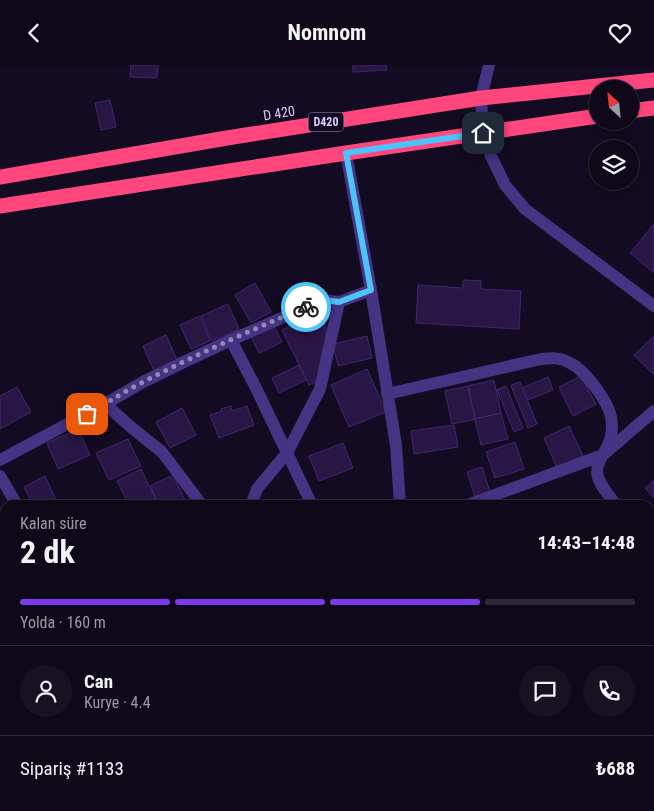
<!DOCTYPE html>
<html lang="tr">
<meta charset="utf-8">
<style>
body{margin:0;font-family:"Roboto Condensed",sans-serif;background:#171122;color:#f1f3f6;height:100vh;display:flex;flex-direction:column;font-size:19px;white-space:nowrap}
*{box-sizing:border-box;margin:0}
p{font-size:16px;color:#9b9aa2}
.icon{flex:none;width:28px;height:28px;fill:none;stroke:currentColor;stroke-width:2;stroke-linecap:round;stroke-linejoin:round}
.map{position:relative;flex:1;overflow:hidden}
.sheet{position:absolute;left:0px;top:435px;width:655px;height:311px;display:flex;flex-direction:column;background:#0e0819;border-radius:15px 15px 0 0;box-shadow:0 2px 8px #0003,0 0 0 1px #2e2938}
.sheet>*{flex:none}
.needle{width:32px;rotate:333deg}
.fabs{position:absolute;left:589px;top:15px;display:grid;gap:10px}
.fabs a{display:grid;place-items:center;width:50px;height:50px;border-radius:50%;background:#0e0819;box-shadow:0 2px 8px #0003,0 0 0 1px #2e2938;font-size:25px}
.pin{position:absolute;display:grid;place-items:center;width:42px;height:42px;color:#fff;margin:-21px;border-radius:10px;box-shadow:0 2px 8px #0006}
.courier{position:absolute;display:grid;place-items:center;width:50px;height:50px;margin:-25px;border:4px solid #4fc3f7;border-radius:50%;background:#fff;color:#222;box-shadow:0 1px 6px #0007}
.headline em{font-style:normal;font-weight:700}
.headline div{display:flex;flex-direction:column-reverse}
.headline{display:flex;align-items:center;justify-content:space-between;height:85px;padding:0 20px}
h1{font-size:32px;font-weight:700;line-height:38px}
.bar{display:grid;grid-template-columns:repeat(4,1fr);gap:8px 5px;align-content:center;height:60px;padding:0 20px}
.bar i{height:6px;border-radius:4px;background:#2e2938}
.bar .selected{background:#7c3aed}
.bar p{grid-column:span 4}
.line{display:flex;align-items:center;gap:12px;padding:0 20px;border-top:1px solid #2e2938}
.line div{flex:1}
.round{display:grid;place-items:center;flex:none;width:52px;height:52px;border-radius:26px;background:#171122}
header{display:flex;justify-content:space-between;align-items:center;height:65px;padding:0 20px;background:#0e0819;font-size:22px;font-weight:700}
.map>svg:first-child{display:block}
.building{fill:#281644;stroke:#432672}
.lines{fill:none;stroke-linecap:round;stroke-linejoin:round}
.minor{stroke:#453384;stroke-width:12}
.highway{stroke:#ff477d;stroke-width:15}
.done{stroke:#9588b1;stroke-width:5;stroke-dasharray:0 9}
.route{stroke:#4fc3f7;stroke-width:6}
.labels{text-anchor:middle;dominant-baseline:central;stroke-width:4;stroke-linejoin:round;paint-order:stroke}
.shield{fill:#130b21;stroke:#9f92bc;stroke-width:1}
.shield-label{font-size:12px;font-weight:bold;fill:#dbccff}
.street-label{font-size:14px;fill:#dbccff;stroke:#130b21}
</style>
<header><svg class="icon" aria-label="back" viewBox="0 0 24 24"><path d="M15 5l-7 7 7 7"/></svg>Nomnom<svg class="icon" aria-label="heart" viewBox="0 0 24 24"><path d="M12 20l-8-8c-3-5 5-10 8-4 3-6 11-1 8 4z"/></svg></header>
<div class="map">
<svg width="654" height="746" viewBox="0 0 654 746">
<rect width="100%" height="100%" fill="#130b21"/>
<g class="building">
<polygon points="131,0 158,0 157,13 130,12"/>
<polygon points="353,0 386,0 387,5 353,7"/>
<polygon points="110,35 116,62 101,65 95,38"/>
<polygon points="654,159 654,208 630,188"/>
<polygon points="463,215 481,216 481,224 521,226 519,264 416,258 418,220 463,223"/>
<polygon points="255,218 271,247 251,258 235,230"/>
<polygon points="228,239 239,264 212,276 201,251"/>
<polygon points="323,244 327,273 319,315 309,320 282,265"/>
<polygon points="200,251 210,276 191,284 180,260"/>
<polygon points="274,261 282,277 259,288 251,272"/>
<polygon points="166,270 178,297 155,308 143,281"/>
<polygon points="367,271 372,293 338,301 333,279"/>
<polygon points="654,271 654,310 634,290"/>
<polygon points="299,300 306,315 279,328 272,313"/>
<polygon points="367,304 386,347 349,362 331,320"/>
<polygon points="581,311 596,339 573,351 559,322"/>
<polygon points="548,312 553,325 528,335 522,323"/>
<polygon points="494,315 501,348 475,354 468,321"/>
<polygon points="520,317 537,359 528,363 511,320"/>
<polygon points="468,321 475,354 452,359 445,326"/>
<polygon points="506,321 523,363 514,367 497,325"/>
<polygon points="17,322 31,347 0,364 0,331"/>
<polygon points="231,341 232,346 247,341 254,360 219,373 210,350 222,346 221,344"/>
<polygon points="182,343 196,370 170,383 156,357"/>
<polygon points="501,348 508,374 481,380 475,354"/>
<polygon points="454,360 458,382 414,389 411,366"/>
<polygon points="569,361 583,391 557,403 544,373"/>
<polygon points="78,364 90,390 58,404 47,378"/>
<polygon points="128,374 141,401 109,415 96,388"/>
<polygon points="515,377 524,404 495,413 486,387"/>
<polygon points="343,378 353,403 319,416 309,391"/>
<polygon points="482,402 490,427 475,432 467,407"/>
<polygon points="141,404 155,433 140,440 129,440 117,416"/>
<polygon points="173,410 185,435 173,440 159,440 150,421"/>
<polygon points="45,411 58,439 56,440 33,440 24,422"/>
<polygon points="654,415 654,433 645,423"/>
<polygon points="654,531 654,553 653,553 650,545 650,532"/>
<polygon points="5,612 5,646 0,647 0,613"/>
<polygon points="654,613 654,640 650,640 650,614"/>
<polygon points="651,689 654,698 654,716 650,717 650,690"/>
<polygon points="30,741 51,741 52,746 30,746"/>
<polygon points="77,741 101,741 103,746 79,746"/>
<polygon points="191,741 215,741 217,746 189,746 187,743"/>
<polygon points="229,741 254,741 255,746 230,746"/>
<polygon points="254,741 281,741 282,746 255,746"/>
<polygon points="333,741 392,741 365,746 334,746"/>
<polygon points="460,741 482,741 484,746 462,746"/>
<polygon points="516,741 545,741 547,746 518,746"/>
<polygon points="606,741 634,741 636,746 607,746"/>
</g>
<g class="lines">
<g class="minor">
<polyline points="489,0 481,33 483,68 491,91 505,120 525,144 654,241"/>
<polyline points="346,88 371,225 396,380 400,440"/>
<polyline points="231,275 257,325 312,440"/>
<path d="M387,329L541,294C551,293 561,292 570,298C585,305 608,336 611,352C612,357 612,366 611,371C609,384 597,394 597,407C598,419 609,430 616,440"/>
<polyline points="105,339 132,363 162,387 202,440"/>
<polyline points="0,395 105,339 143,317 188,295 231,275 323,235 339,237 371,225"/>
<polyline points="0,411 17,440"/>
<polyline points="251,440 257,424 287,388 320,324 339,237"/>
<polyline points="468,440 603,390 654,346"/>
<polyline points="650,485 654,490"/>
<polyline points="650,559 654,558"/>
<polyline points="0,586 5,585"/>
<polyline points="0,728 5,726"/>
<polyline points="112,741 114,746"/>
<polyline points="457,741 458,746"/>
<polyline points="61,746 62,741"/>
<polyline points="308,746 309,741"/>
</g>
<g class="highway">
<polyline points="630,46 654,43"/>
<polyline points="0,112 227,73 481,33 654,15"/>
<polyline points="0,141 346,88 598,51"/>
</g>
</g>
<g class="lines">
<path class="done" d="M87,349C107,338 125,326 145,316C197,289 252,265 306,242"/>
<polyline class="route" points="306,242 323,235 339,237 371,225 346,88 483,68"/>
</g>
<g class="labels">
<rect class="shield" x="308.5" y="47.5" width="35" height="19" rx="4"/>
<g class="shield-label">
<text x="326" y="57">D420</text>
</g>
<g class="street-label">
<text transform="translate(279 48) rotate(-9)">D 420</text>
</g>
</g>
</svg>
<div class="fabs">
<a><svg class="needle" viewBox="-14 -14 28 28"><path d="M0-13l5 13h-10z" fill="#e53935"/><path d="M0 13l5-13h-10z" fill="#9b9aa2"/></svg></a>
<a><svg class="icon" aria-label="layers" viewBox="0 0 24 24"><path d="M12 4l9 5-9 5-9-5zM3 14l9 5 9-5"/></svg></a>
</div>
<div class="pin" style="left:87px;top:349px;background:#ea580c"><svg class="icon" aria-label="bag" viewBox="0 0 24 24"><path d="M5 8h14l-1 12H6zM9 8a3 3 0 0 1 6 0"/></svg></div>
<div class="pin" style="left:483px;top:68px;background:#1f2937"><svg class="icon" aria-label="home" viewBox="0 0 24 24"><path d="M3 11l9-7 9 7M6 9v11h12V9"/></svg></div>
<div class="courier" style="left:306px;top:242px"><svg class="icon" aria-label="bike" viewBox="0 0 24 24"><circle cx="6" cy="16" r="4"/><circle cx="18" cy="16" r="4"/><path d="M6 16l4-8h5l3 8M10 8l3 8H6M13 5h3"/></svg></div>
<section class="sheet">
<div class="headline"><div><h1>2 dk</h1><p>Kalan süre</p></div><em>14:43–14:48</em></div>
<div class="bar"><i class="selected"></i><i class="selected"></i><i class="selected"></i><i></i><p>Yolda · 160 m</p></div>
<div class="line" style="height:90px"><a class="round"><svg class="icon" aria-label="person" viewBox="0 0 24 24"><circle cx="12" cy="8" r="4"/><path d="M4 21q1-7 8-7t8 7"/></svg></a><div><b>Can</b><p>Kurye · 4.4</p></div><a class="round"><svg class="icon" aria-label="chat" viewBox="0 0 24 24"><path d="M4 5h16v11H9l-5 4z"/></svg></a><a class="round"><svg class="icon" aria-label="phone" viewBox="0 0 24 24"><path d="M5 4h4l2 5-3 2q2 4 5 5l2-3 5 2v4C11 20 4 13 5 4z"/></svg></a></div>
<div class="line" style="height:65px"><div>Sipariş #1133</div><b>₺688</b></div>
</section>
</div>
